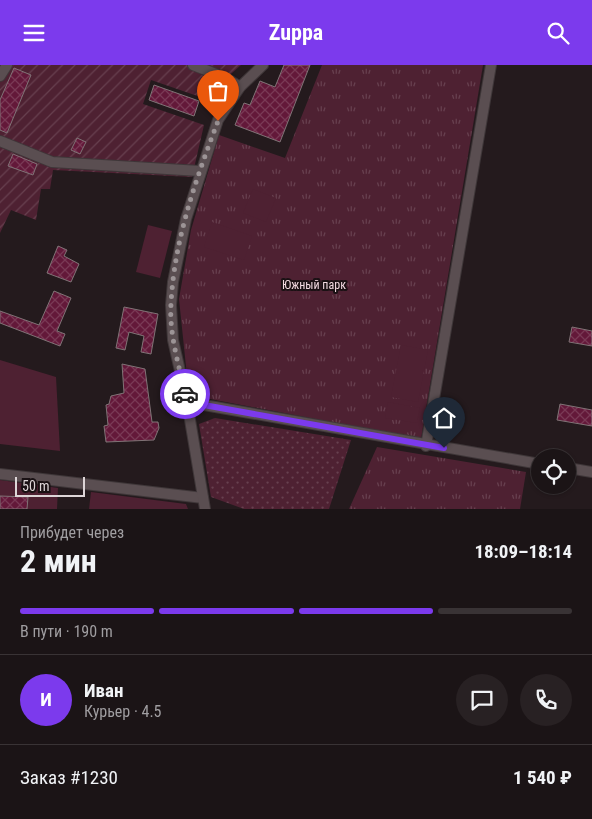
<!DOCTYPE html>
<html lang="ru">
<meta charset="utf-8">
<style>
body{margin:0;font-family:"Roboto Condensed",sans-serif;background:#282123;color:#f1f3f6;height:100vh;display:flex;flex-direction:column;font-size:19px;white-space:nowrap}
*{box-sizing:border-box;margin:0}
p{font-size:16px;color:#a09ea1}
.icon{flex:none;width:28px;height:28px;fill:none;stroke:currentColor;stroke-width:2;stroke-linecap:round;stroke-linejoin:round}
.map{position:relative;height:444px;overflow:hidden}
.side{display:flex;flex-direction:column;background:#1b1416;flex:1}
.side>*{flex:none}
.fabs{position:absolute;left:531px;top:384px;display:grid;gap:10px}
.fabs a{display:grid;place-items:center;width:45px;height:45px;border-radius:50%;background:#1b1416;box-shadow:0 1px 4px #0004,0 0 0 1px #393335;font-size:25px}
.scale{position:absolute;left:15px;bottom:12px;width:70px;box-sizing:border-box;padding-left:5px;border:2px solid #ddd5d7;border-top:0;font-size:14px;line-height:18px;white-space:nowrap;color:#ddd5d7;-webkit-text-stroke:4px #1a1114;paint-order:stroke}
.pin{position:absolute;display:grid;place-items:center;width:42px;height:42px;color:#fff;margin:-51px -21px;border-radius:50% 50% 50% 0;rotate:-45deg;box-shadow:0 0 5px #0007}
.pin .icon{rotate:45deg}
.courier{position:absolute;display:grid;place-items:center;width:50px;height:50px;margin:-25px;border:4px solid #7c3aed;border-radius:50%;background:#fff;color:#222;box-shadow:0 1px 6px #0007}
.head em{font-style:normal;font-weight:700}
.head div{display:flex;flex-direction:column-reverse}
.head{display:flex;align-items:center;justify-content:space-between;height:85px;padding:0 20px}
h1{font-size:32px;font-weight:700;line-height:38px}
.bar{display:grid;grid-template-columns:repeat(4,1fr);gap:8px 5px;align-content:center;height:60px;padding:0 20px}
.bar i{height:6px;border-radius:4px;background:#393335}
.bar .selected{background:#7c3aed}
.bar p{grid-column:span 4}
.line{display:flex;align-items:center;gap:12px;padding:0 20px;border-top:1px solid #393335}
.line div{flex:1}
.round{display:grid;place-items:center;flex:none;width:52px;height:52px;border-radius:26px;background:#282123}
header{display:flex;justify-content:space-between;align-items:center;height:65px;padding:0 20px;background:#7c3aed;color:#fff;font-size:22px;font-weight:700}
.map>svg:first-child{display:block}
.grass{fill:url(#grass-dots)}
.park{fill:url(#park-tufts)}
.garden{fill:url(#garden-furrows)}
.pitch{fill:#4e2132}
.building{fill:url(#building-cross-hatch);stroke:#807376}
.lines{fill:none;stroke-linecap:round;stroke-linejoin:round}
.minor-casing{stroke:#3f3739;stroke-width:12}
.minor{stroke:#5a4e51;stroke-width:10}
.done{stroke:#9c9496;stroke-width:5;stroke-dasharray:0 9}
.route{stroke:#7c3aed;stroke-width:6}
.labels{text-anchor:middle;dominant-baseline:central;stroke-width:4;stroke-linejoin:round;paint-order:stroke}
.park-label{font-size:12px;fill:#f1d9e0;stroke:#1a1114}
</style>
<header><svg class="icon" aria-label="menu" viewBox="0 0 24 24"><path d="M4 6h16M4 12h16M4 18h16"/></svg>Zuppa<svg class="icon" aria-label="search" viewBox="0 0 24 24"><circle cx="10" cy="10" r="6"/><path d="M15 15l6 6"/></svg></header>
<div class="map">
<svg width="592" height="444" viewBox="0 0 592 444">
<defs>
<pattern id="grass-dots" width="8" height="8" patternUnits="userSpaceOnUse" patternTransform="scale(1.25)"><rect width="8" height="8" fill="#4e2132"/><path d="M2 2h.1M6 6h.1" fill="none" stroke="#67404f" stroke-width="1.8" stroke-linecap="round"/></pattern>
<pattern id="park-tufts" width="24" height="20" patternUnits="userSpaceOnUse" patternTransform="scale(1.25)"><rect width="24" height="20" fill="#4e2132"/><path d="M3 7l-1-3M5 7V3M7 7l1-3M15 17l-1-3M17 17v-4M19 17l1-3" fill="none" stroke="#67404f"/></pattern>
<pattern id="garden-furrows" width="10" height="10" patternUnits="userSpaceOnUse" patternTransform="scale(1.25)"><rect width="10" height="10" fill="#4e2132"/><path d="M-1 1l2-2M0 10L10 0M9 11l2-2" fill="none" stroke="#67404f"/></pattern>
<pattern id="building-cross-hatch" width="8" height="8" patternUnits="userSpaceOnUse" patternTransform="scale(1.25)"><rect width="8" height="8" fill="#631839"/><path d="M0 0l8 8M0 8l8-8" fill="none" stroke="#793955"/></pattern>
</defs>
<rect width="100%" height="100%" fill="#241a1d"/>
<polygon class="grass" points="215,353 351,375 329,444 244,444 211,432 199,359"/>
<g class="park">
<polygon points="322,0 483,0 421,374 189,330 179,234 191,165 219,70 285,93"/>
<polygon points="377,382 526,407 520,444 349,444"/>
</g>
<polygon class="garden" points="0,0 241,0 222,17 212,36 151,15 143,39 204,60 192,112 53,105 50,124 41,124 36,155 11,145 0,168"/>
<g class="pitch">
<polygon points="253,124 276,133 266,157 243,148"/>
<polygon points="212,157 252,171 244,195 204,182"/>
<polygon points="148,160 172,166 160,213 136,207"/>
<polygon points="401,280 428,285 418,337 391,332"/>
<polygon points="0,295 56,312 60,386 0,379"/>
<polygon points="388,337 420,343 417,358 385,353"/>
<polygon points="0,415 58,423 57,444 0,444"/>
<polygon points="91,427 186,439 188,444 89,444"/>
</g>
<g class="building">
<polygon points="284,0 310,0 280,77 235,60 244,38 250,40 260,16 275,22"/>
<polygon points="14,3 31,10 7,68 0,65 0,35"/>
<polygon points="154,20 199,36 194,51 149,35"/>
<polygon points="77,73 86,77 80,89 71,85"/>
<polygon points="13,89 37,99 33,110 8,101"/>
<polygon points="58,181 67,185 64,191 79,199 71,217 47,208"/>
<polygon points="54,226 71,233 57,266 65,269 60,281 0,258 0,246 39,260"/>
<polygon points="124,242 158,249 151,289 141,287 144,271 129,267 125,285 116,283"/>
<polygon points="572,262 592,266 592,281 569,277"/>
<polygon points="122,299 145,304 152,357 158,357 159,363 154,375 106,377 104,361 108,360 106,340 109,339 111,331 124,328"/>
<polygon points="560,339 592,345 592,361 557,355"/>
<polygon points="0,431 28,432 27,444 0,444"/>
</g>
<g class="lines">
<defs>
<g id="minor">
<polyline points="193,0 226,13 240,22"/>
<polyline points="0,11 7,0"/>
<polyline points="0,76 52,97 200,106"/>
<polyline points="187,337 540,399"/>
<polyline points="426,381 491,0"/>
<polyline points="568,403 592,407"/>
<polyline points="0,409 203,433"/>
<polyline points="205,444 187,337 173,275 171,240 173,217 186,154 218,55 240,22 263,0"/>
</g>
</defs>
<use href="#minor" class="minor-casing"/>
<use href="#minor" class="minor"/>
</g>
<g class="lines">
<path class="done" d="M185,329C179,300 169,269 171,239C174,176 196,114 218,56"/>
<polyline class="route" points="185,329 187,337 444,383"/>
</g>
<g class="labels">
<g class="park-label">
<text x="314" y="220">Южный парк</text>
</g>
</g>
</svg>
<div class="fabs">
<a><svg class="icon" aria-label="locate" viewBox="0 0 24 24"><circle cx="12" cy="12" r="6"/><path d="M12 2v4M12 18v4M2 12h4M18 12h4"/></svg></a>
</div>
<div class="scale">50 m</div>
<div class="pin" style="left:218px;top:56px;background:#ea580c"><svg class="icon" aria-label="bag" viewBox="0 0 24 24"><path d="M5 8h14l-1 12H6zM9 8a3 3 0 0 1 6 0"/></svg></div>
<div class="pin" style="left:444px;top:383px;background:#1f2937"><svg class="icon" aria-label="home" viewBox="0 0 24 24"><path d="M3 11l9-7 9 7M6 9v11h12V9"/></svg></div>
<div class="courier" style="left:185px;top:329px"><svg class="icon" aria-label="car" viewBox="0 0 24 24"><path d="M5 17H2v-5l4-1 3-4h7l3 4 3 1v5h-3M9 17h6M6 11h13"/><circle cx="7" cy="17" r="2"/><circle cx="17" cy="17" r="2"/></svg></div>
</div>
<section class="side">
<div class="head"><div><h1>2 мин</h1><p>Прибудет через</p></div><em>18:09–18:14</em></div>
<div class="bar"><i class="selected"></i><i class="selected"></i><i class="selected"></i><i></i><p>В пути · 190 m</p></div>
<div class="line" style="height:90px"><b class="round" style="background:#7c3aed;color:#fff">И</b><div><b>Иван</b><p>Курьер · 4.5</p></div><a class="round"><svg class="icon" aria-label="chat" viewBox="0 0 24 24"><path d="M4 5h16v11H9l-5 4z"/></svg></a><a class="round"><svg class="icon" aria-label="phone" viewBox="0 0 24 24"><path d="M5 4h4l2 5-3 2q2 4 5 5l2-3 5 2v4C11 20 4 13 5 4z"/></svg></a></div>
<div class="line" style="height:65px"><div>Заказ #1230</div><b>1 540 ₽</b></div>
</section>
